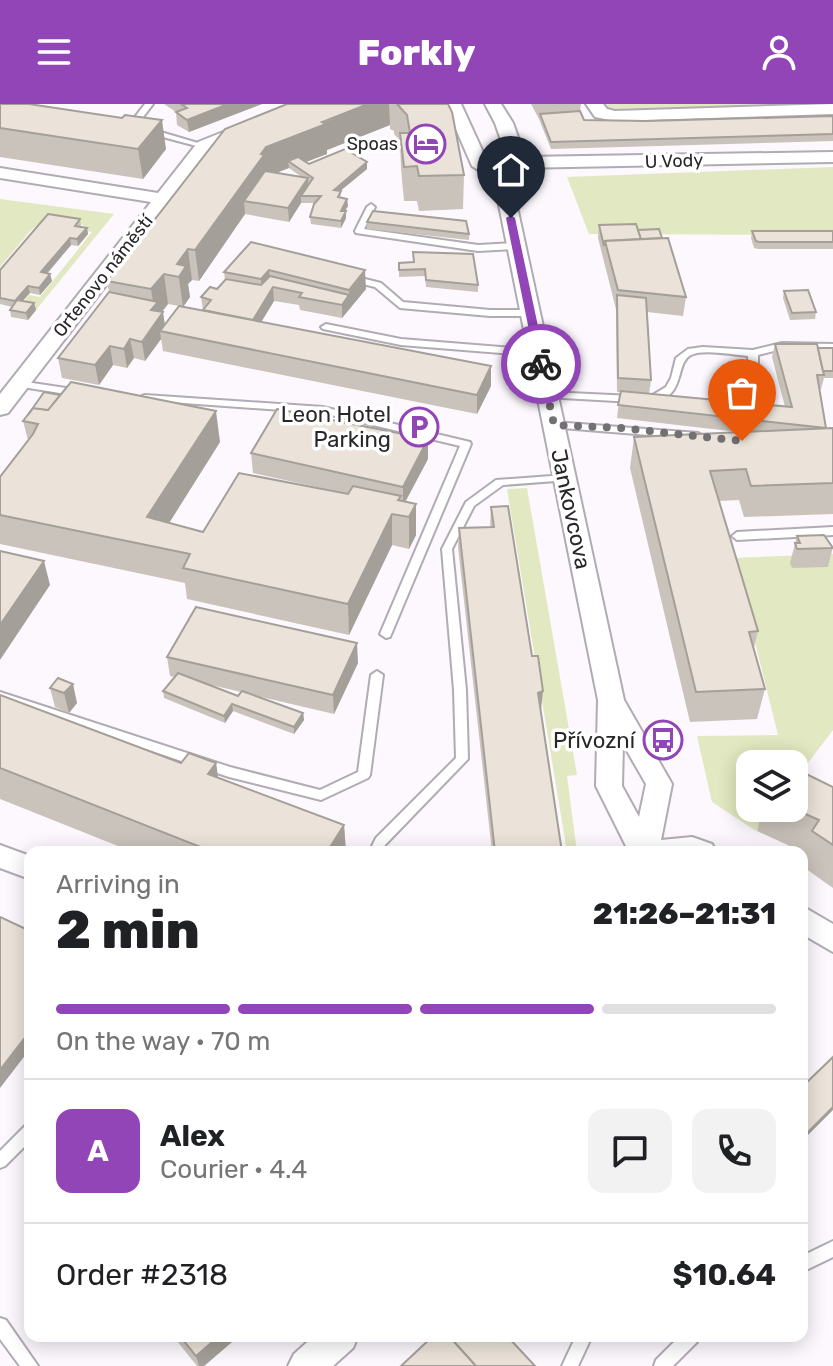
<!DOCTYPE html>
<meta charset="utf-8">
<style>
body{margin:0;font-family:Rubik,sans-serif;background:#f2f2f2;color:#202124;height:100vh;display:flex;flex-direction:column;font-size:30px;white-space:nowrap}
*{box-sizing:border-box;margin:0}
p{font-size:26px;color:#757577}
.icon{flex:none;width:44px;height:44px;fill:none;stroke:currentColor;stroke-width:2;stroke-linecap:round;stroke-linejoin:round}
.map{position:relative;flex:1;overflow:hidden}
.side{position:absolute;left:24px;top:742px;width:784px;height:496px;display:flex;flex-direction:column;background:#fff;border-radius:16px;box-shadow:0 4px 20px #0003}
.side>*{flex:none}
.buttons{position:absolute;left:736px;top:646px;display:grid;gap:16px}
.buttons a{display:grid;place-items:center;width:72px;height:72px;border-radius:16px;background:#fff;box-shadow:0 4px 20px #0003;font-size:40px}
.pin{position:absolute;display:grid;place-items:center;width:68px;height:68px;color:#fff;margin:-82px -34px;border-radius:50% 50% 50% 0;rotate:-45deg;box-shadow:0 0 8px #0007}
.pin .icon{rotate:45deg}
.courier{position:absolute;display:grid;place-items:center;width:80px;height:80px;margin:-40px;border:6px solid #9145b7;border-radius:50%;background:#fff;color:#222;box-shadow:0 2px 10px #0007}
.summary em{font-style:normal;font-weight:800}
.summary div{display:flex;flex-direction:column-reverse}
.summary{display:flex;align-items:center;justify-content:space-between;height:136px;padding:0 32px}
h1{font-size:52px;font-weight:800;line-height:60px}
.bar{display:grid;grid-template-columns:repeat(4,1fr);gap:12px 8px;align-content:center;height:96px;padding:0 32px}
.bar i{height:10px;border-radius:6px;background:#e0e0e0}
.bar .selected{background:#9145b7}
.bar p{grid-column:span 4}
.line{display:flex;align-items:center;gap:20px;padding:0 32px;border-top:2px solid #e0e0e0}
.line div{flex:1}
.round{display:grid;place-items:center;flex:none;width:84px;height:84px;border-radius:16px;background:#f2f2f2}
header{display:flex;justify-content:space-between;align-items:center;height:104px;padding:0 32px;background:#9145b7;color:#fff;font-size:36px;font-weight:800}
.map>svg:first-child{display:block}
.green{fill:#e2e8c1}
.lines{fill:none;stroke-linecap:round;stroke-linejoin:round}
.lane-casing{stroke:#b1abb4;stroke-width:4}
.street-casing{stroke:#b1abb4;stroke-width:4}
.lane{fill:#fff;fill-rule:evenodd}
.street{fill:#fff;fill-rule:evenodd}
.wall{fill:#cac3bb;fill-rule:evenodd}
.shaded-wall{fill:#a49f98}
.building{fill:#ebe3d9;stroke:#a49f98;stroke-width:2}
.route{fill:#9145b7}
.done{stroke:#737074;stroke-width:8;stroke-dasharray:0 14.4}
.labels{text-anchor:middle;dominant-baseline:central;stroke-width:7;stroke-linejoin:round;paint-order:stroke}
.far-poi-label{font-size:18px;fill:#29262a;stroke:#fff;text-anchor:end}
.far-street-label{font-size:18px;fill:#29262a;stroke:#fff}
.poi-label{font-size:22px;fill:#29262a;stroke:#fff;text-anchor:end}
.street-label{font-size:22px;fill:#29262a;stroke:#fff}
</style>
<header><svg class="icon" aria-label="menu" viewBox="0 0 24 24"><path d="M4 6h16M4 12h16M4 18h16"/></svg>Forkly<svg class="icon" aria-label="person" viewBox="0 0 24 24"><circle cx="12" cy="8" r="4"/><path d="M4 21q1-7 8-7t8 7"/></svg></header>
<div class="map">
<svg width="833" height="1262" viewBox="0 0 833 1262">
<rect width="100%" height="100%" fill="#fcf8fe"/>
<g class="green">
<polygon points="589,0 833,0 833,8 597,14"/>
<polygon points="833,63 833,131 589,130 567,73"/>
<polygon points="0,95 114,110 36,206 19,203 29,191 40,193 92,128 81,126 84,121 48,115 32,125 0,163"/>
<polygon points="527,384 577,671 567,672 577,748 567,748 507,385"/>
<polygon points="833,450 833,626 794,677 794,660 750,660 750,704 774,704 756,727 712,698 697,632 778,631 734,454"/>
</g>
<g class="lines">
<defs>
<g id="lane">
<polygon points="145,0 153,0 137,21 208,42 204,44 129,24 128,22"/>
<polygon points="371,100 375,103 364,125 478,141 516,139 520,142 516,145 478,147 356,129 355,127 367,103"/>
<polygon points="353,172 381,179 403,198 490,206 531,206 536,209 531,212 490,212 400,204 375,183 350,177 350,173"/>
<polygon points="326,220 401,235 538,246 543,249 538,252 401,241 323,225 321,223"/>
<path d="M782,239L833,240V246L782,245L758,251V306H752L750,304L748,252C734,251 704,245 691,251C674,259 687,298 648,297L646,295L666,283L671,274L676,254L688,245L703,243L753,246Z"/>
<polygon points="19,277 79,286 84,289 79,292 16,282 16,278"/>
<polygon points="548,288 633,292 638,295 633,298 545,293 543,291"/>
<polygon points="145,291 323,303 470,338 471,340 390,533 386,534 380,530 460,342 323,309 142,296 142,292"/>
<polygon points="554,318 698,329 703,332 698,335 550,323 549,321"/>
<polygon points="565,371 570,374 569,376 503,381 474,402 452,445 466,586 468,655 385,741 381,748 369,748 376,734 456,654 454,586 442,445 466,398 496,376"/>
<polygon points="833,423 833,431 737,436 732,432 737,428"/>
<polygon points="377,567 383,571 370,671 368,674 321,696 229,673 0,596 0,588 230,663 320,686 358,668 371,571"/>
<polygon points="30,1020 30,1037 5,1062 0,1064 0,1047 25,1022"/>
<polygon points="833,1137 833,1153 802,1168 802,1152"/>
<polygon points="0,1214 6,1216 38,1262 20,1262 0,1235"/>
<polygon points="576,1232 592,1232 578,1262 562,1262"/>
<polygon points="680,1232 699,1232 697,1238 673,1262 654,1262 656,1256"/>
</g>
<g id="street">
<polygon points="294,0 317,0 210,46 8,309 0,311 0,290 151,98 0,74 0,64 158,89 198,38"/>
<path d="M445,0H461L488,59L500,65L507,53L495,19L485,0H501L513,19L525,53L833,48V58L518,64L511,75L624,596L672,680L661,736L692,733L712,740L716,748H629L596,682L598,596L494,76L472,62ZM623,640L646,680L639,713L622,682Z"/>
<polygon points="586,0 603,0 607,5 615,7 833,0 833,10 615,17 595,13"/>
<polygon points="0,741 30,752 30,775 0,764"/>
<polygon points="802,802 833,820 833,848 802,830"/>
<polygon points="314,1232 358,1232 353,1244 333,1262 288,1262 294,1250"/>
</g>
</defs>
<use href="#lane" class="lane-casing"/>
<use href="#street" class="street-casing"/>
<use href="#lane" class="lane"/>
<use href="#street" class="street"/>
</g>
<g class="wall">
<polygon points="0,0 166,45 143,75 0,53"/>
<polygon points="164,0 262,0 189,28 177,21 176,8"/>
<path d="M287,0H448L464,71L463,105L419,107L417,97H404L401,64L400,37L394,30V27L390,25V21L327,46V50L306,58L309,60L367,65L340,87L341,94L347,95L348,102L344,107H346V114L341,124L311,120L310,113L315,99H301L289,118L245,110L199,177L192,176L188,180L190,193L183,203L203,206L201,193L217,185L225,176L224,168L251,138L366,185L342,214L300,206L299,201L274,197L261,218L491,262V282L477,310L163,247L161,235L145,257L134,254L127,264L113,261L99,281L62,274L58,254L109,188L107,177ZM289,64L303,74L276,69ZM168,200L179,202L165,221L162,208Z"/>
<polygon points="531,0 581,0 580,7 584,16 646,17 833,12 833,37 551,45 539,15"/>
<polygon points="80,115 81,122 87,124 88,130 78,142 71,141 47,170 50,170 52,177 40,191 30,189 22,197 34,199 36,206 28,216 11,213 10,206 12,203 0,200 0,166"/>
<polygon points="367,118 469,130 469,136 368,125"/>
<polygon points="599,121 638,126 686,193 683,212 647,208 651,276 649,290 785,303 772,253 775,240 818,244 833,244 833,274 824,274 821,285 819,285 826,324 833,324 833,410 744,413 739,396 719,397 758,527 754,544 765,585 757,615 690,618 630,364 634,333 738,328 617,314 620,288 617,288 616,205 598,134"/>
<polygon points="752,127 833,127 833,145 758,145 754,144 751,134"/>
<polygon points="413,148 478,181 478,188 426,183 425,172 399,173 399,159 413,158"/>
<polygon points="784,187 816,208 815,215 790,216 783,194"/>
<polygon points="23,317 220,338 169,419 203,428 348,390 253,369 251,349 428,355 405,398 416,400 416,431 409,445 392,441 349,531 187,495 185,479 0,440 0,373 28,336"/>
<polygon points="491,403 541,606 562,748 492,748 458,443 459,424 490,423"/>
<polygon points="797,432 833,443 828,463 792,464 790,459"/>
<path d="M167,553L358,559L334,610L253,591L303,609L304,616L294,630L233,607L225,619L164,594L163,587L175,573L170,572ZM211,581L241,588L238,592Z"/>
<polygon points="58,574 77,599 69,609 55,603 50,584"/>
<polygon points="0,591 181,659 216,659 218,673 344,721 346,748 133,748 0,695"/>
<polygon points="833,683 833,784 802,762 805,749 757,727 763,704 794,704"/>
<polygon points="173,1232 239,1232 204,1262 197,1262"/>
</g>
<g class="shaded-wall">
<polygon points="228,0 262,0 189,28 187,16"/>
<polygon points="368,0 389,0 390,21 327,46 327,50 295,62 288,57 289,64 268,72 244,97 245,110 199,177 195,146 266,43"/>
<polygon points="162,16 166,45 143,75 138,45"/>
<polygon points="367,58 367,65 334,92 334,86"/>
<polygon points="308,74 309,87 301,92 301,99 289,118 288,104"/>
<polygon points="347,95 348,102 341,114 341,107"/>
<polygon points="346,107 346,114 341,124 341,117"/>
<polygon points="87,124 88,130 78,142 77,135"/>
<polygon points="70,134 71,141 42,175 41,168"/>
<polygon points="188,145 192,176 188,180 190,193 183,203 177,160"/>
<polygon points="269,166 271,185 263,194 261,175"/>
<polygon points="365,166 366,185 342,214 342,201 349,191 349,186"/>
<polygon points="50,170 52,177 40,191 39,184"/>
<polygon points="164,170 168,200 160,210 163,208 166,228 160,227 161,235 145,257 142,238 151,206 154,203 151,185"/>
<polygon points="28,182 30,189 17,203 15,197"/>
<polygon points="273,183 274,197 251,235 249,221"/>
<polygon points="34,199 36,206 28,216 26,209"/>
<polygon points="130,235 134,254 127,264 124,245"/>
<polygon points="110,242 113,261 99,281 95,261"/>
<polygon points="491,262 491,282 477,310 477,291"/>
<polygon points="216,307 220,338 154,443 147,413"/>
<polygon points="428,335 428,355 403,402 403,383"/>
<polygon points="416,400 416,431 409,445 409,413"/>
<polygon points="392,410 392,441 349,531 348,500"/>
<polygon points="44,457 50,481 0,556 0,521"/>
<polygon points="357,539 358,559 334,610 333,591"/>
<polygon points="73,580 77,599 69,609 64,589"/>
<polygon points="543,587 541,606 538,589"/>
<polygon points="232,600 233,607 225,619 224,612"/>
<polygon points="303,609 304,616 294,630 294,623"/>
<polygon points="216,659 221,694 208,670"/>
<polygon points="344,721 346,748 327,748"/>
<polygon points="30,927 30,945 0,984 0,966"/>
<polygon points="833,1003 833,1006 802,1037 804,1032"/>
<polygon points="219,1232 239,1232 204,1262 199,1262 196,1252"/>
</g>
<g class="building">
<polygon points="0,0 29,0 122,14 125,11 162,16 138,45 0,24"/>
<polygon points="181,0 228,0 187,16 176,8 187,4"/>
<polygon points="287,0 368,0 322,18 326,20 266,43 261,50 264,51 195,146 188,145 177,160 186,162 179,173 164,170 151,185 107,177 225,25"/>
<polygon points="397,0 448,0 452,8 464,71 419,72 417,62 404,63 400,29 410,29 407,11"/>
<polygon points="580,7 584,16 646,17 833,12 833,30 551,38 540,10"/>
<polygon points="345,45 367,58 334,86 341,87 338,93 347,95 341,107 346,107 341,117 310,113 314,100 321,92 301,92 313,74 288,57 298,53 309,60"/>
<polygon points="265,67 308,74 288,104 244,97"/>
<polygon points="373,107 466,117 469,130 367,118"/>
<polygon points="48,110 80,115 75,122 87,124 77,135 70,134 41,168 50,170 39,184 28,182 15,197 0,194 0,166"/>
<polygon points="636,120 641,135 605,137 604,142 599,121"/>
<polygon points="659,125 662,134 641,135 638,126"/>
<polygon points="752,127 833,127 833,138 759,138 756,137"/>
<polygon points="668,134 686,193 618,186 605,137"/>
<polygon points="251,138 365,166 349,186 269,166 261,175 224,168"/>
<polygon points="413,148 473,150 478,181 426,176 425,165 399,166 399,159 414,158"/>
<polygon points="270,172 349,191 342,201 299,193 302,189 273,183 253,216 203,206 211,196 201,193 210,183 217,185 226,175 261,181"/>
<polygon points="808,186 816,208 792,209 784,187"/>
<polygon points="109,188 158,198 151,206 163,208 142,238 130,235 124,245 110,242 95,261 58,254"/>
<polygon points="617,191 646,194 651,276 618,274"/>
<polygon points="17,196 34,199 26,209 10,206"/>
<polygon points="179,202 491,262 477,291 160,227"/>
<polygon points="775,240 817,240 824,271 817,271 826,324 618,301 621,287 792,303"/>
<polygon points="818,244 833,244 833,267 823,267"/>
<polygon points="71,278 216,307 147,413 203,428 239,369 348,390 353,382 401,392 398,396 416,400 409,413 392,410 348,500 183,464 190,450 0,411 0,373 33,330 38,320 23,317 33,304 48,306"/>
<polygon points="44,288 60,291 48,306 33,304 28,311"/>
<polygon points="277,305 428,335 403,383 251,349"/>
<polygon points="833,324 833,379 751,382 746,365 710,367 758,527 749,528 765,585 696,588 634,333"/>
<polygon points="508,402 532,552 538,552 543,587 538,589 562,748 495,748 459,424 494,423 491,403"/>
<polygon points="824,431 833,444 797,445 795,439 800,439 797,432"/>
<polygon points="0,447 44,457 0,521"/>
<polygon points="196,503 357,539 333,591 167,553"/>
<polygon points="178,569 238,592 242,587 303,609 294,623 232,600 224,612 163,587"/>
<polygon points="58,574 73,580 64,589 50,584"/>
<polygon points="0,591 181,659 189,649 216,659 208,670 344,721 327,748 213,748 0,664"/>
<polygon points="794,664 833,683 833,741 812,727 819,716 792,704 794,704"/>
<polygon points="0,813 30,827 30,927 0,966"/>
<polygon points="833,953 833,1003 804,1032 807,1036 802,1041 802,983"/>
<polygon points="180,1232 219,1232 196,1252"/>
<polygon points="433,1232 449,1232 476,1262 401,1262"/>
<polygon points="449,1232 507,1232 535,1262 476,1262"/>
</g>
<polygon class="route" points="511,111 515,114 546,260 541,263 536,260 506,114"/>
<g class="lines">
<polyline class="done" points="541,260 554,321 621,324 742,337"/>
</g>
<defs>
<symbol id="hotel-ring" viewBox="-11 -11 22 22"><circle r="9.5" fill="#fff" stroke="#9145b7" stroke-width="1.5"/><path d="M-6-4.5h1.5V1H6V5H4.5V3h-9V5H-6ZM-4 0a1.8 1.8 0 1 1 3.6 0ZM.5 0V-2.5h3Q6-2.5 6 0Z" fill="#9145b7"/></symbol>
<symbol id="parking-ring" viewBox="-11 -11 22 22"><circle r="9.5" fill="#fff" stroke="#9145b7" stroke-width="1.5"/><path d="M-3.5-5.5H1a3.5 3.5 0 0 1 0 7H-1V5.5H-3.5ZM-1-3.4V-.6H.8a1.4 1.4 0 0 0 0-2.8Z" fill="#9145b7"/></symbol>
<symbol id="bus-ring" viewBox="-11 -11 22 22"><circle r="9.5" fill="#fff" stroke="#9145b7" stroke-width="1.5"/><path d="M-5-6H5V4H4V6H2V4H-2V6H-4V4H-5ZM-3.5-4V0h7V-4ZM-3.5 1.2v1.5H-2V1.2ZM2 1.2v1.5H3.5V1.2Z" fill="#9145b7"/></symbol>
</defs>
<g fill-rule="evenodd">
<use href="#hotel-ring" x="404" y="18" width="44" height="44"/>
<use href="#parking-ring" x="397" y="301" width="44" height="44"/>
<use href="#bus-ring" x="641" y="614" width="44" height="44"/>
</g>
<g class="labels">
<g class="far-poi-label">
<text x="398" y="40">Spoas</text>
</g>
<g class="far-street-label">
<text transform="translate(674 57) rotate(-2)">U Vody</text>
<text transform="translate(103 172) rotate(-52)">Ortenovo náměstí</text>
</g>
<g class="poi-label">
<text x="391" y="310">Leon Hotel<tspan x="391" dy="25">Parking</tspan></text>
<text x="635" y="636">Přívozní</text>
</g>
<g class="street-label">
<text transform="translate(571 405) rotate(78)">Jankovcova</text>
</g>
</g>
</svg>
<div class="buttons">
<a><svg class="icon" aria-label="layers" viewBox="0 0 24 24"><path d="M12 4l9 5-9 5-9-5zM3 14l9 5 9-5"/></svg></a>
</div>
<div class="pin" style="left:742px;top:337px;background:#ea580c"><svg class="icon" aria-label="bag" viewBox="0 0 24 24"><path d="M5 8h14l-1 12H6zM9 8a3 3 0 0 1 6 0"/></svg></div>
<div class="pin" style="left:511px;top:114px;background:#1f2937"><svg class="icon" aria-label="home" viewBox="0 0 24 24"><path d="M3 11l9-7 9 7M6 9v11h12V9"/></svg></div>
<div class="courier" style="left:541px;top:260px"><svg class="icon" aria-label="bike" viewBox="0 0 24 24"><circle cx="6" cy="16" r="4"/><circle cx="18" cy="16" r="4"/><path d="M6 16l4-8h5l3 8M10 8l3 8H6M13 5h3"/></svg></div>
<section class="side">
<div class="summary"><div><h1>2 min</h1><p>Arriving in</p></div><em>21:26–21:31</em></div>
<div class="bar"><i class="selected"></i><i class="selected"></i><i class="selected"></i><i></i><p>On the way · 70 m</p></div>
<div class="line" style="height:144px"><b class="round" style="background:#9145b7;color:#fff">A</b><div><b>Alex</b><p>Courier · 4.4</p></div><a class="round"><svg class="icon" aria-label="chat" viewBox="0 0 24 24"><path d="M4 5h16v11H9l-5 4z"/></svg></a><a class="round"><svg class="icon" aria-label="phone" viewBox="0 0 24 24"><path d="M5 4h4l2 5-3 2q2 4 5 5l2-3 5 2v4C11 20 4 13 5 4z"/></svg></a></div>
<div class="line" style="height:104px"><div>Order #2318</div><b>$10.64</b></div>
</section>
</div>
